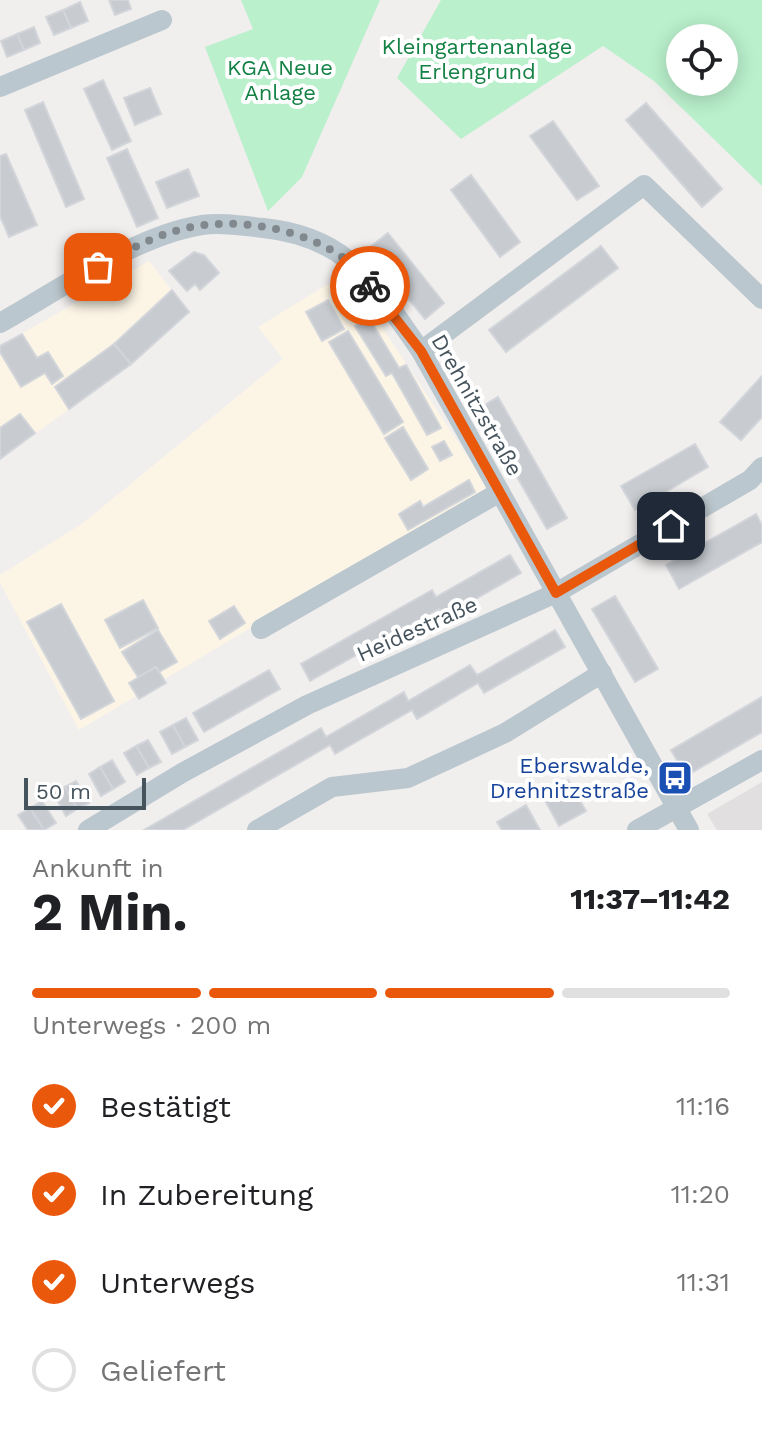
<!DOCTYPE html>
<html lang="de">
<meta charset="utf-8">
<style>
body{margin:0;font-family:"Work Sans",sans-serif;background:#f2f2f2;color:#202124;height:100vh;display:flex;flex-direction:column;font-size:30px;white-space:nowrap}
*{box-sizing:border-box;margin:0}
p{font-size:26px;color:#757577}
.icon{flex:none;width:44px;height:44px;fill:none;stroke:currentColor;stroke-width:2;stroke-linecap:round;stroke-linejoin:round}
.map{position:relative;height:830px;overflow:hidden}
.side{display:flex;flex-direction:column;background:#fff;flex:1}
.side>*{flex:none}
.tools{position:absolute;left:666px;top:24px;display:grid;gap:16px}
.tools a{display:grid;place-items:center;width:72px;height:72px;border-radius:50%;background:#fff;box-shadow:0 4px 20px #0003;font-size:40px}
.scale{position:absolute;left:24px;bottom:20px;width:122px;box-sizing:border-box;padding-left:8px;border:4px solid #45535c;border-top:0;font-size:22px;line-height:28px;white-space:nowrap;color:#45535c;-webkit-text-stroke:6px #fff;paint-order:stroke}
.pin{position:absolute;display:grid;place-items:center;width:68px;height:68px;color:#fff;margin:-34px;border-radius:16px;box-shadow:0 4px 12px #0006}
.courier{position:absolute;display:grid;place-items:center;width:80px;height:80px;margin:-40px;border:6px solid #ea580c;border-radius:50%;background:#fff;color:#222;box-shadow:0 2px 10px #0007}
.summary em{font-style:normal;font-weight:700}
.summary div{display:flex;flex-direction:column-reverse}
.summary{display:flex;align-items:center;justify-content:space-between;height:136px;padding:0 32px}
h1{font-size:52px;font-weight:700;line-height:60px}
.bar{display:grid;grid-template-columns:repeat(4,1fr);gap:12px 8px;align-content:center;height:96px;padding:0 32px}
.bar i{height:10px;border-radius:6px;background:#e0e0e0}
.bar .on{background:#ea580c}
.bar p{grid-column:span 4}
ol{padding:0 32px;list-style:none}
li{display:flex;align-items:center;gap:24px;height:88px}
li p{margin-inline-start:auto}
li .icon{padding:8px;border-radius:50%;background:#ea580c;color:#fff;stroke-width:4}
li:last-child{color:#757577}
li i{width:44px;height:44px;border:4px solid #e0e0e0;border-radius:50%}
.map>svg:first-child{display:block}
.commercial{fill:#fcf5e6}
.education{fill:#e2dfe0}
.green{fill:#baf0cc;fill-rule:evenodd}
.building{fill:#c8ccd1;stroke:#d2d5da;stroke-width:2}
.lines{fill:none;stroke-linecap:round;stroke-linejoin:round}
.minor{stroke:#bbc7ce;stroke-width:20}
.done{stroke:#81898f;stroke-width:8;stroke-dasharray:0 14.4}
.route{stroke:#ea580c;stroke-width:10}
.labels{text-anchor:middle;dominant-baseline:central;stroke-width:8;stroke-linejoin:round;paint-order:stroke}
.park-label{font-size:22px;fill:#138144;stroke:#fff}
.street-label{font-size:22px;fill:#45535c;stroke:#fff}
.transit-label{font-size:22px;fill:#164399;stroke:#fff;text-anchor:end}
</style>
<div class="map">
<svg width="762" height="830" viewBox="0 0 762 830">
<rect width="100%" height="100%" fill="#f1eeee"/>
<g class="commercial">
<polygon points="149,261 189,312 121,372 0,459 0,346"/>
<polygon points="346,273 488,487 79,730 0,583 0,575 83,523 283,359 258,327"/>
</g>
<polygon class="education" points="762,782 762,830 717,830 707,814"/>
<g class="green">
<polygon points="241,0 380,0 302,177 268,211 205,47 253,29"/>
<path d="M441,0H762V186L654,81L603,46L461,139L397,78ZM724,38V82H680V38Z"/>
</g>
<g class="building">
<polygon points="109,0 128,0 131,9 115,15"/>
<polygon points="80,2 88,21 71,28 63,10"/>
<polygon points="63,10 71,28 54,35 46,17"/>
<polygon points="34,27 40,43 24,50 17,34"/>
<polygon points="17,34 24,50 7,57 1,41"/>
<polygon points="103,80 131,141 112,150 84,89"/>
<polygon points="150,88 161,114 135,125 124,98"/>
<polygon points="43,102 84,199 66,207 25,110"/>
<polygon points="646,103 722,189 702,207 626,120"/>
<polygon points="553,121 599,186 577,200 530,136"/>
<polygon points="127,149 158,218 137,227 107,158"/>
<polygon points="6,154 37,225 9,237 0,216 0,156"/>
<polygon points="188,169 199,196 167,208 156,182"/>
<polygon points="471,175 520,242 500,257 451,190"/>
<polygon points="388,233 444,303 425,319 368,249"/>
<polygon points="601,246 618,268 506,352 489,330"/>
<polygon points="194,252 204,255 219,273 200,290 195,284 187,291 169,271"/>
<polygon points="172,290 189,312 131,364 114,344"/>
<polygon points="328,300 344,329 322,341 306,312"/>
<polygon points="369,318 399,368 406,365 441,428 427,435 392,373 386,376 355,326"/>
<polygon points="348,331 403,422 384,434 329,342"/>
<polygon points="22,334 37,358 48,352 63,376 52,384 45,373 21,387 0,352 0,346"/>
<polygon points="114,344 131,364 69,409 55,387"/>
<polygon points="762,376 762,417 741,440 720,422"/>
<polygon points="498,397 567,518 547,529 478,409"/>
<polygon points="20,414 35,433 0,459 0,428"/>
<polygon points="403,427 428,469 411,480 385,438"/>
<polygon points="444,441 452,455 440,461 432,447"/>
<polygon points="695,444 708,467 635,510 621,486"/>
<polygon points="469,480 475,492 408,530 399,514 420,501 423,507"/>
<polygon points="756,514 762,525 762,542 679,589 666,565"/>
<polygon points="510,555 521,573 444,617 439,609 310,681 301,664 432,590 436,597"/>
<polygon points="615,596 658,669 635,682 592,609"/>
<polygon points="143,600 158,628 120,648 105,620"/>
<polygon points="61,604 114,701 81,719 27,622"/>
<polygon points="234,606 245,623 220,639 209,621"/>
<polygon points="158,630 177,662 159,672 156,667 138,677 122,652"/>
<polygon points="555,630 565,647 484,693 478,683 417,719 412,710 335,754 330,745 183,830 144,830 321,728 326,737 404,692 408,701 470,665 477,675"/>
<polygon points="156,667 166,683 139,699 129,683"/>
<polygon points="269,670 280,689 204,732 193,713"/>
<polygon points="762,697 762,732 686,776 671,750"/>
<polygon points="186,718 198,740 185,747 173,725"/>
<polygon points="173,725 185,747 172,754 160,732"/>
<polygon points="148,740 161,762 149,768 136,746"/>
<polygon points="136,746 149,768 137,775 124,753"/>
<polygon points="112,760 125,782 113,789 100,767"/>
<polygon points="100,767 113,789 101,796 89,774"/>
<polygon points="568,780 586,811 559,826 542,795"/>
<polygon points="76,781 89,803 77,809 65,787"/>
<polygon points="65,787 77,809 66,816 54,794"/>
<polygon points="42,801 56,823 44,830 30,808"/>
<polygon points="526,805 540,830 502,830 497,822"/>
<polygon points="30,808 44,830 28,830 18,815"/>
</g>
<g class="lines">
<g class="minor">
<polyline points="0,87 162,20"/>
<path d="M0,323C59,290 136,235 202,225C222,222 244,226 263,228C294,231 324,241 348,260C376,283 400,322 421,351L689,830"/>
<polyline points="421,351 644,185 762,299"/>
<polyline points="261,629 500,492"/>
<polyline points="88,830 182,773 307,705 556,593 750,480 762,467"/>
<polyline points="257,830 332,787 408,778 505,733 602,673"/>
<polyline points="637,830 762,760"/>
</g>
</g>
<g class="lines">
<path class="done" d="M98,267C122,254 149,238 175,231C230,215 299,226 345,259C355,266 363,277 370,286"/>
<polyline class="route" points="370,286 421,351 556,593 671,526"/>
</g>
<defs>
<symbol id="bus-square" viewBox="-11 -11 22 22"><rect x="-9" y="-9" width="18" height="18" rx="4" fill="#1a4fb4" stroke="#fff"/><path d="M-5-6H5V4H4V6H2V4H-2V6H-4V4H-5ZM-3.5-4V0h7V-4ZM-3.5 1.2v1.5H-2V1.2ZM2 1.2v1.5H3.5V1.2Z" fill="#fff"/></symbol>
</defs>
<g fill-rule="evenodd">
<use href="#bus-square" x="655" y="758" width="40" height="40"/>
</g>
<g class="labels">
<g class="park-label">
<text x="477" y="46">Kleingartenanlage<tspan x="477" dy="25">Erlengrund</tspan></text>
<text x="280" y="67">KGA Neue<tspan x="280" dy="25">Anlage</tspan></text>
</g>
<g class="street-label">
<text transform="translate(477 405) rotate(60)">Drehnitzstraße</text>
<text transform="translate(417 629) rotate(-24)">Heidestraße</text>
</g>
<g class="transit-label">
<text x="649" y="765">Eberswalde,<tspan x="649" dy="25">Drehnitzstraße</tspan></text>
</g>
</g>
</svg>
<div class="tools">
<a><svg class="icon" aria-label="locate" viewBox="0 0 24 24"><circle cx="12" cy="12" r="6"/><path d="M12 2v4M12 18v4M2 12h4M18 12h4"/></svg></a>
</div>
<div class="scale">50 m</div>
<div class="pin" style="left:98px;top:267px;background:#ea580c"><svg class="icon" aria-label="bag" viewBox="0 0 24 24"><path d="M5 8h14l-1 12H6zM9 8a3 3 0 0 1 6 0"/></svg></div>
<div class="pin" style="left:671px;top:526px;background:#1f2937"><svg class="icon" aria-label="home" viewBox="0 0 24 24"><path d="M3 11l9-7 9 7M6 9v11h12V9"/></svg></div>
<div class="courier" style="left:370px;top:286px"><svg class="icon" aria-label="bike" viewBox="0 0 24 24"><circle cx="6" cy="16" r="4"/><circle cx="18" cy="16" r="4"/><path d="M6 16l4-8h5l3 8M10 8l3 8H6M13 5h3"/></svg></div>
</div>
<section class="side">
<div class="summary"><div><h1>2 Min.</h1><p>Ankunft in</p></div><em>11:37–11:42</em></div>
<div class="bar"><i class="on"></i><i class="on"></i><i class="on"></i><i></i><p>Unterwegs · 200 m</p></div>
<ol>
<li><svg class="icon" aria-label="check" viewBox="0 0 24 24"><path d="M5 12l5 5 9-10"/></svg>Bestätigt<p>11:16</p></li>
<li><svg class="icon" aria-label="check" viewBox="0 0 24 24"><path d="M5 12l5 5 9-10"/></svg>In Zubereitung<p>11:20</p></li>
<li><svg class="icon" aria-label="check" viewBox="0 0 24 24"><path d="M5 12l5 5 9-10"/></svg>Unterwegs<p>11:31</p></li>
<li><i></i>Geliefert</li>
</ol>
</section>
